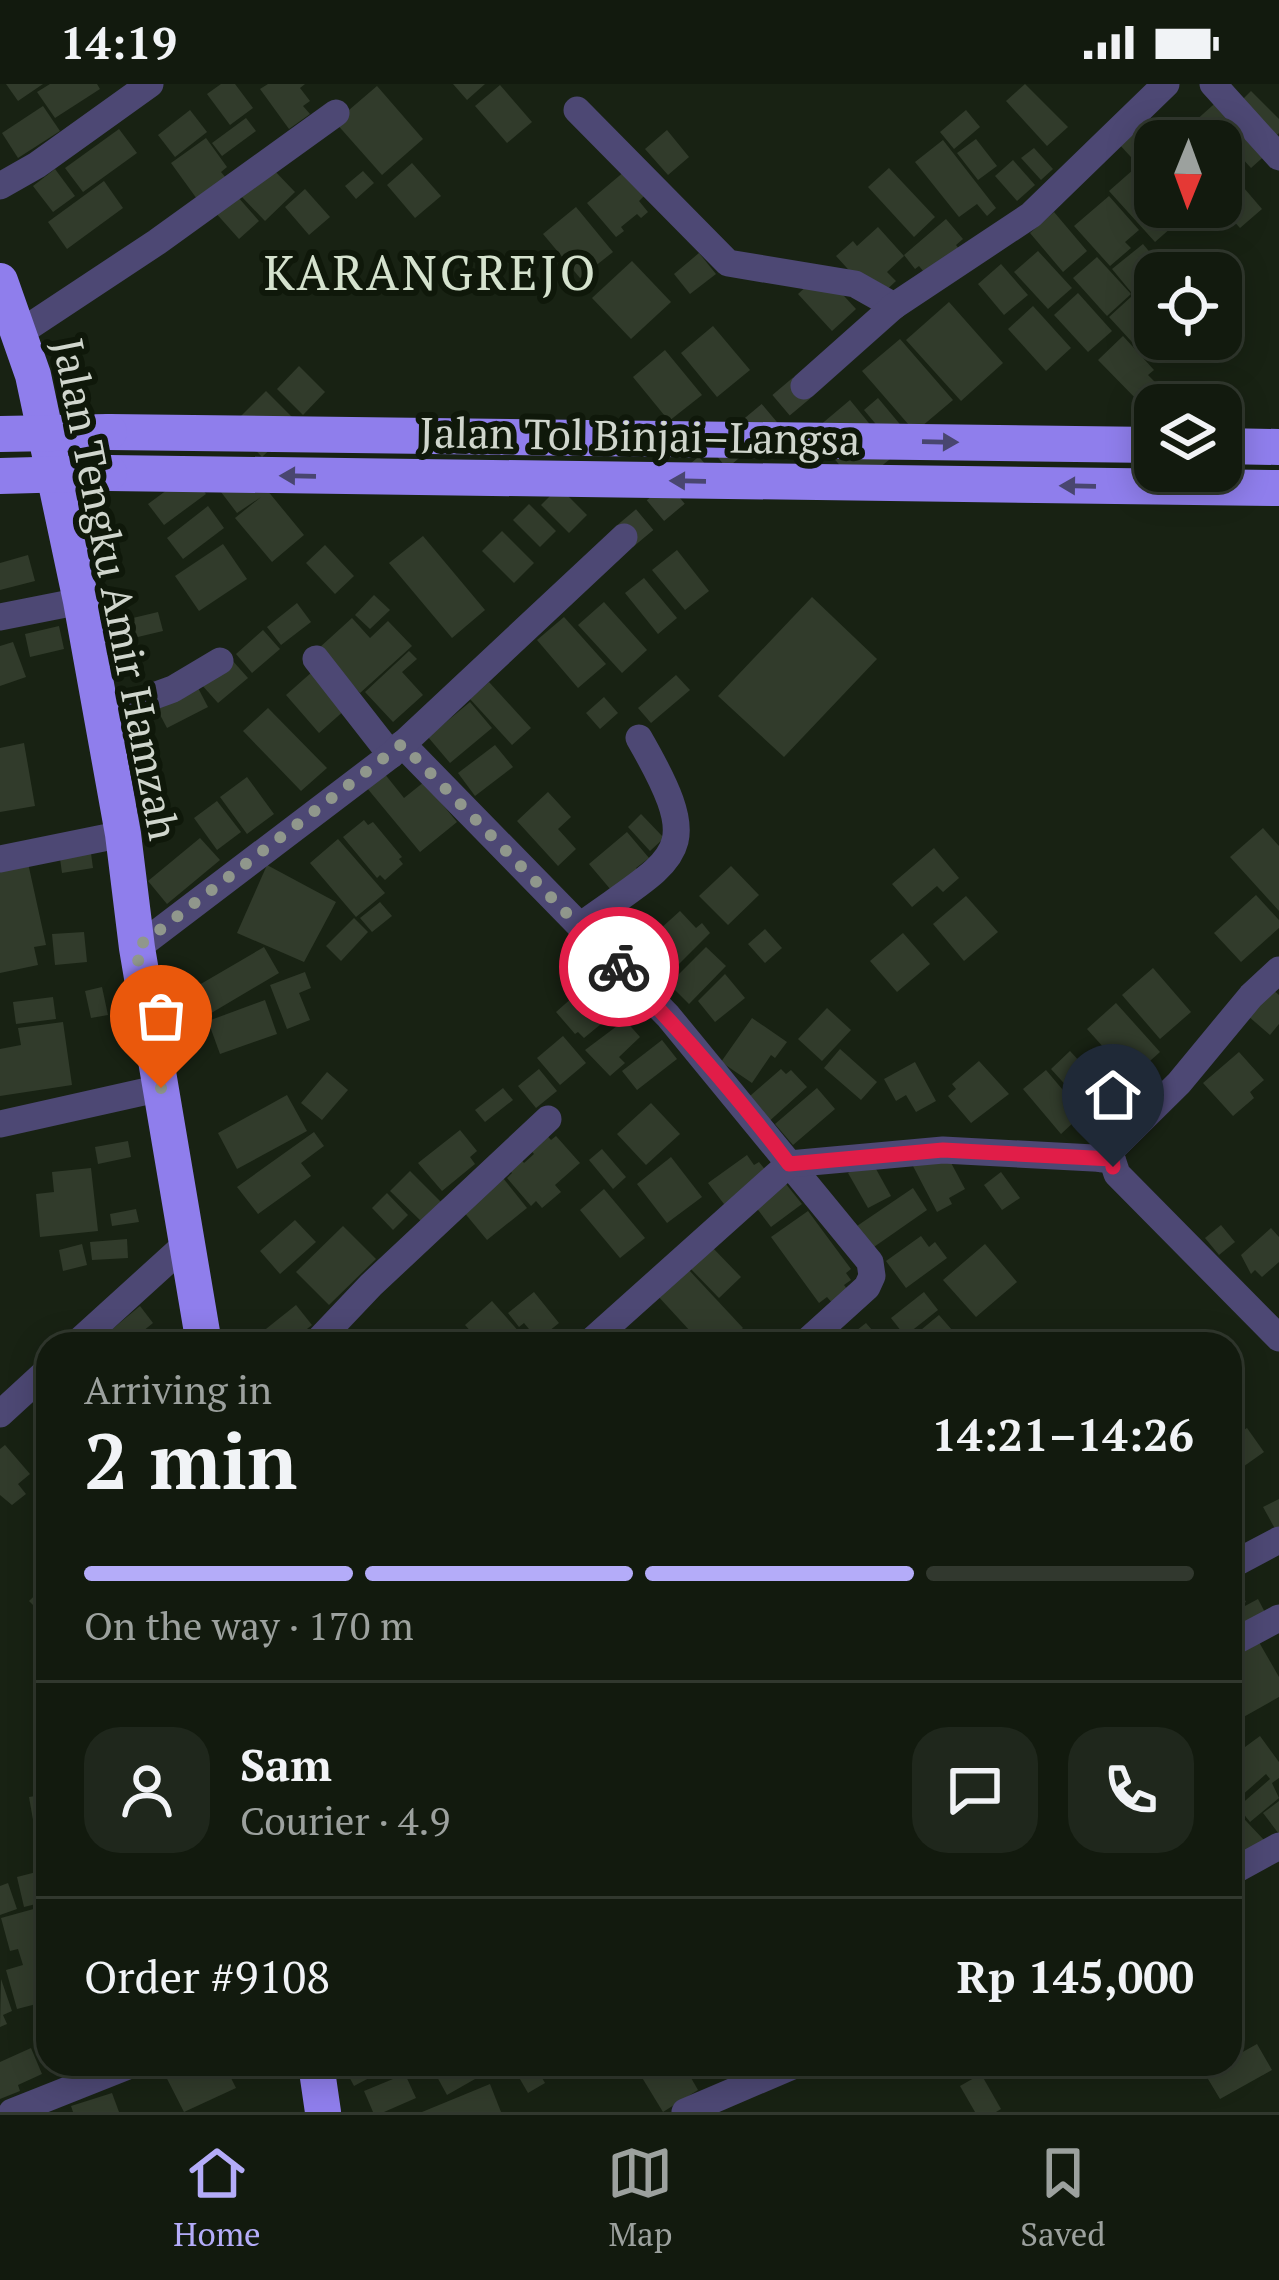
<!DOCTYPE html>
<meta charset="utf-8">
<style>
body{margin:0;font-family:"PT Serif",serif;background:#1f271c;color:#f1f3f6;height:100vh;display:flex;flex-direction:column;font-size:45px;white-space:nowrap}
*{box-sizing:border-box;margin:0}
p{font-size:39px;color:#9ca19e}
.icon{flex:none;width:66px;height:66px;fill:none;stroke:currentColor;stroke-width:2;stroke-linecap:round;stroke-linejoin:round}
.map{position:relative;flex:1;overflow:hidden}
.panel{position:absolute;left:36px;top:1248px;width:1206px;height:744px;display:flex;flex-direction:column;background:#121a0e;border-radius:36px;box-shadow:0 6px 30px #0003,0 0 0 3px #31382e}
.panel>*{flex:none}
.needle{width:78px;rotate:181deg}
.tools{position:absolute;left:1134px;top:36px;display:grid;gap:24px}
.tools a{display:grid;place-items:center;width:108px;height:108px;border-radius:24px;background:#121a0e;box-shadow:0 6px 30px #0003,0 0 0 3px #31382e;font-size:60px}
.pin{position:absolute;display:grid;place-items:center;width:102px;height:102px;color:#fff;margin:-123px -51px;border-radius:50% 50% 50% 0;rotate:-45deg;box-shadow:0 0 12px #0007}
.pin .icon{rotate:45deg}
.courier{position:absolute;display:grid;place-items:center;width:120px;height:120px;margin:-60px;border:9px solid #e11d48;border-radius:50%;background:#fff;color:#222;box-shadow:0 3px 15px #0007}
.head em{font-style:normal;font-weight:800}
.head div{display:flex;flex-direction:column-reverse}
.head{display:flex;align-items:center;justify-content:space-between;height:204px;padding:0 48px}
h1{font-size:78px;font-weight:800;line-height:90px}
.bar{display:grid;grid-template-columns:repeat(4,1fr);gap:18px 12px;align-content:center;height:144px;padding:0 48px}
.bar i{height:15px;border-radius:9px;background:#31382e}
.bar .selected{background:#b4acf9}
.bar p{grid-column:span 4}
.line{display:flex;align-items:center;gap:30px;padding:0 48px;border-top:3px solid #31382e}
.line div{flex:1}
.round{display:grid;place-items:center;flex:none;width:126px;height:126px;border-radius:36px;background:#1f271c}
.status{display:flex;justify-content:space-between;align-items:center;height:84px;padding:0 60px;background:#121a0e;direction:ltr}
.status svg{height:33px;fill:currentColor}
.menu{display:flex;justify-content:space-around;align-items:center;height:168px;border-top:3px solid #31382e;background:#121a0e;font-size:33px;color:#9ca19e}
.menu a{display:grid;justify-items:center;gap:6px}
.menu .selected{color:#b4acf9}
.map>svg:first-child{display:block}
.building{fill:#313b2b}
.lines{fill:none;stroke-linecap:round;stroke-linejoin:round}
.minor-tunnel{stroke:#343d2f;stroke-width:27;stroke-dasharray:27 14;stroke-linecap:butt}
.minor{stroke:#4d4874;stroke-width:27}
.highway{stroke:#8f7eec;stroke-width:36}
.highway-bridge{stroke:#8f7eec;stroke-width:36}
.oneway{fill:#494670}
.done{stroke:#90978c;stroke-width:12;stroke-dasharray:0 21.6}
.route{stroke:#e11d48;stroke-width:15}
.labels{text-anchor:middle;dominant-baseline:central;stroke-width:12;stroke-linejoin:round;paint-order:stroke}
.street-label{font-size:42px;fill:#d0d6cd;stroke:#0f180a}
.quarter-label{font-size:48px;letter-spacing:3px;fill:#d5e2ce;stroke:#0f180a}
</style>
<div class="status"><b>14:19</b><svg viewBox="0 0 49 12"><path d="M0 12V9h3v3zM5 12V6h3v6zM10 12V3h3v9zM15 12V0h3v12zM26 1h20v11H26zM47 4h2v5h-2z"/></svg></div>
<div class="map">
<svg width="1279" height="2028" viewBox="0 0 1279 2028">
<rect width="100%" height="100%" fill="#182213"/>
<g class="building">
<polygon points="6,0 43,0 18,17"/>
<polygon points="50,0 97,0 100,5 55,34 37,8"/>
<polygon points="221,0 235,0 253,24 230,41 207,10"/>
<polygon points="268,0 305,0 300,4 310,17 303,22 310,30 289,45 260,5"/>
<polygon points="453,0 485,0 467,16"/>
<polygon points="1025,0 1068,43 1047,62 1006,17"/>
<polygon points="500,1 532,38 507,59 475,22"/>
<polygon points="377,2 423,55 382,91 335,38"/>
<polygon points="1251,7 1279,35 1279,49 1270,58 1236,22"/>
<polygon points="1221,14 1270,67 1251,84 1222,52 1241,75 1221,93 1221,57 1183,57 1190,51 1185,46"/>
<polygon points="43,22 60,47 18,74 2,49"/>
<polygon points="190,26 207,48 175,73 158,51"/>
<polygon points="966,26 980,43 954,65 940,48"/>
<polygon points="246,34 256,47 222,72 212,59"/>
<polygon points="1141,39 1155,55 1155,99 1118,59"/>
<polygon points="119,45 137,69 83,108 65,84"/>
<polygon points="667,46 689,73 668,91 645,65"/>
<polygon points="206,54 227,83 221,88 226,94 197,115 171,79"/>
<polygon points="976,55 997,82 978,96 957,69"/>
<polygon points="943,56 996,124 987,132 977,120 959,133 915,78"/>
<polygon points="1034,64 1053,85 1041,96 1021,74"/>
<polygon points="1013,76 1035,101 1017,117 995,92"/>
<polygon points="412,79 441,112 415,134 387,101"/>
<polygon points="271,83 295,108 265,137 241,112"/>
<polygon points="889,84 935,133 914,153 868,103"/>
<polygon points="55,85 75,112 53,128 33,102"/>
<polygon points="1134,85 1155,108 1155,123 1169,123 1180,136 1155,158 1109,107"/>
<polygon points="363,87 374,99 356,115 345,102"/>
<polygon points="625,87 645,111 639,117 648,128 641,134 637,130 621,143 624,147 616,153 587,119"/>
<polygon points="104,97 123,124 67,165 48,138"/>
<polygon points="1244,104 1262,125 1240,144 1222,124"/>
<polygon points="305,105 330,133 309,151 285,123"/>
<polygon points="237,112 259,137 239,155 214,127"/>
<polygon points="1109,112 1139,146 1125,158 1131,164 1110,182 1074,142"/>
<polygon points="576,123 613,168 580,194 543,150"/>
<polygon points="1054,128 1087,167 1063,188 1030,149"/>
<polygon points="946,135 963,155 956,161 959,165 924,188 919,182 915,185 904,171"/>
<polygon points="878,143 904,172 887,188 896,197 880,212 867,206 836,172 853,157 857,162"/>
<polygon points="1143,160 1162,183 1131,208 1112,185"/>
<polygon points="1038,167 1072,204 1048,225 1014,188"/>
<polygon points="699,169 716,190 690,210 674,190"/>
<polygon points="1097,173 1131,210 1107,232 1073,194"/>
<polygon points="632,177 671,218 631,255 592,214"/>
<polygon points="1001,180 1028,211 1004,231 978,200"/>
<polygon points="822,188 856,225 832,247 798,210"/>
<polygon points="1155,194 1155,225 1139,208"/>
<polygon points="1078,209 1112,247 1088,268 1054,231"/>
<polygon points="1132,212 1155,236 1155,255 1160,255 1143,270 1109,233"/>
<polygon points="949,218 1003,279 961,317 906,256"/>
<polygon points="1033,222 1071,264 1046,287 1008,245"/>
<polygon points="713,242 750,286 717,313 681,269"/>
<polygon points="1123,252 1154,286 1148,291 1161,304 1142,321 1098,276"/>
<polygon points="900,255 953,316 915,348 862,287"/>
<polygon points="665,266 702,311 669,337 633,293"/>
<polygon points="299,282 325,308 303,331 277,305"/>
<polygon points="266,307 298,339 262,373 232,341"/>
<polygon points="878,314 919,363 905,375 864,326"/>
<polygon points="850,316 895,371 857,402 812,348"/>
<polygon points="190,389 206,410 164,441 148,420"/>
<polygon points="559,403 587,431 569,449 541,421"/>
<polygon points="267,406 304,451 272,478 235,434 261,413 237,429 221,408"/>
<polygon points="529,420 556,447 540,463 513,436"/>
<polygon points="208,422 224,444 183,475 167,454"/>
<polygon points="502,447 534,479 514,499 482,467"/>
<polygon points="423,452 485,526 452,554 389,479"/>
<polygon points="223,460 247,495 199,527 175,492"/>
<polygon points="325,461 354,492 335,510 306,479"/>
<polygon points="677,466 709,507 685,526 652,486"/>
<polygon points="28,471 35,497 0,506 0,479"/>
<polygon points="644,494 677,534 658,550 625,509"/>
<polygon points="374,511 390,526 370,545 355,531"/>
<polygon points="812,513 877,575 784,673 718,612"/>
<polygon points="604,518 647,566 622,589 578,541"/>
<polygon points="297,519 311,538 281,561 267,543"/>
<polygon points="158,528 163,547 121,557 116,538"/>
<polygon points="564,533 606,580 578,604 537,556"/>
<polygon points="352,534 370,554 388,537 412,562 360,609 319,564"/>
<polygon points="59,542 64,565 30,573 25,550"/>
<polygon points="263,546 280,565 252,589 236,570"/>
<polygon points="13,558 26,593 0,602 0,562"/>
<polygon points="409,567 417,575 402,588 423,611 393,638 365,608"/>
<polygon points="231,575 248,594 218,619 201,600"/>
<polygon points="312,588 346,625 319,649 286,611"/>
<polygon points="676,591 690,606 651,639 638,624"/>
<polygon points="489,598 531,644 512,661 470,615"/>
<polygon points="197,602 208,623 167,644 156,623"/>
<polygon points="604,613 618,629 600,645 586,629"/>
<polygon points="470,618 492,644 450,679 428,653"/>
<polygon points="268,624 327,684 301,707 243,647"/>
<polygon points="24,659 35,722 0,728 0,664"/>
<polygon points="495,661 513,683 475,712 458,689"/>
<polygon points="384,689 404,714 424,698 457,738 420,768 367,704"/>
<polygon points="247,693 274,730 247,750 220,713"/>
<polygon points="548,708 571,733 558,745 576,765 558,782 517,737"/>
<polygon points="217,717 241,748 217,766 194,734"/>
<polygon points="641,730 664,754 650,767 628,743"/>
<polygon points="364,736 368,741 373,738 402,773 399,775 403,780 385,796 380,791 377,794 343,753"/>
<polygon points="1263,744 1279,762 1279,827 1230,773"/>
<polygon points="627,748 649,774 636,784 642,791 611,806 589,780"/>
<polygon points="200,754 220,776 167,820 148,797"/>
<polygon points="338,755 385,809 356,833 310,779"/>
<polygon points="90,762 93,784 62,789 59,767"/>
<polygon points="934,764 959,794 943,808 937,802 912,823 892,800"/>
<polygon points="28,779 46,861 34,863 38,881 0,889 0,784"/>
<polygon points="267,781 336,818 304,878 237,849"/>
<polygon points="731,782 759,811 728,841 699,812"/>
<polygon points="1256,811 1279,836 1279,844 1241,878 1214,849"/>
<polygon points="966,812 998,848 964,877 933,840"/>
<polygon points="380,818 392,832 372,848 360,834"/>
<polygon points="680,827 696,844 702,839 710,849 676,883 664,871 653,880 642,868 653,858 649,855"/>
<polygon points="354,834 368,848 341,877 326,862"/>
<polygon points="765,845 782,864 765,879 748,860"/>
<polygon points="84,848 87,878 55,881 52,850"/>
<polygon points="903,849 930,880 897,908 870,877"/>
<polygon points="264,863 279,889 191,941 175,915"/>
<polygon points="706,863 726,882 689,920 669,900"/>
<polygon points="1153,884 1191,928 1160,955 1122,911"/>
<polygon points="305,888 311,904 299,909 310,936 287,945 270,901"/>
<polygon points="725,890 745,914 715,938 698,917"/>
<polygon points="591,897 611,919 595,933 601,940 584,954 578,948 575,950 556,928"/>
<polygon points="102,903 108,931 91,934 85,907"/>
<polygon points="1271,904 1279,911 1279,940 1270,951 1248,932"/>
<polygon points="53,913 56,935 16,940 13,918"/>
<polygon points="265,916 277,950 220,970 208,937"/>
<polygon points="1116,919 1160,968 1131,994 1087,945"/>
<polygon points="827,924 851,946 822,977 798,955"/>
<polygon points="752,934 787,958 775,974 771,971 752,999 721,978"/>
<polygon points="625,936 640,953 619,973 625,979 610,992 585,966"/>
<polygon points="63,938 72,1001 0,1012 0,965 21,961 18,944"/>
<polygon points="563,952 586,979 560,1001 537,974"/>
<polygon points="662,956 677,975 637,1006 622,987"/>
<polygon points="840,965 877,998 861,1016 824,984"/>
<polygon points="1070,967 1104,1004 1096,1011 1102,1018 1091,1029 1051,985"/>
<polygon points="1239,968 1264,996 1250,1008 1254,1014 1233,1032 1203,999"/>
<polygon points="979,977 1009,1010 971,1039 948,1012 956,1005 952,1000"/>
<polygon points="915,978 936,1017 916,1028 906,1011 896,1017 884,995"/>
<polygon points="539,985 557,1007 536,1024 518,1002"/>
<polygon points="781,985 786,990 791,986 807,1003 765,1041 743,1018"/>
<polygon points="1046,986 1079,1025 1071,1031 1075,1037 1061,1050 1023,1005"/>
<polygon points="327,988 348,1006 322,1036 301,1019"/>
<polygon points="503,1004 513,1016 485,1038 475,1026"/>
<polygon points="817,1004 835,1025 793,1061 775,1040"/>
<polygon points="287,1011 307,1047 237,1085 218,1049"/>
<polygon points="651,1019 680,1050 646,1081 617,1050"/>
<polygon points="460,1046 477,1067 470,1073 475,1080 442,1107 418,1079"/>
<polygon points="543,1047 551,1056 556,1052 580,1079 555,1101 561,1108 542,1124 536,1117 531,1122 507,1094 512,1089 502,1078 514,1067 524,1079 534,1070 526,1061"/>
<polygon points="314,1048 324,1062 301,1079 311,1092 258,1130 237,1103"/>
<polygon points="128,1057 131,1073 98,1080 95,1063"/>
<polygon points="602,1065 626,1093 613,1105 589,1076"/>
<polygon points="747,1071 754,1081 759,1078 770,1092 727,1124 708,1099"/>
<polygon points="671,1073 702,1113 667,1139 637,1100"/>
<polygon points="949,1075 965,1105 949,1114 952,1120 937,1128 913,1082"/>
<polygon points="871,1076 891,1112 868,1124 848,1089"/>
<polygon points="91,1084 98,1147 40,1153 36,1110 54,1108 52,1088"/>
<polygon points="410,1087 442,1119 421,1137 390,1107"/>
<polygon points="1001,1088 1020,1114 1002,1126 984,1101"/>
<polygon points="503,1094 527,1124 487,1156 463,1127"/>
<polygon points="786,1100 802,1120 771,1143 755,1122"/>
<polygon points="913,1104 927,1126 871,1165 857,1142"/>
<polygon points="604,1105 645,1154 620,1174 580,1126"/>
<polygon points="387,1109 408,1131 393,1146 372,1124"/>
<polygon points="136,1125 139,1138 112,1142 110,1130"/>
<polygon points="808,1127 851,1185 846,1189 851,1196 844,1201 850,1209 834,1221 827,1213 819,1219 771,1153"/>
<polygon points="295,1136 316,1158 280,1190 260,1167"/>
<polygon points="1221,1141 1235,1158 1219,1171 1205,1154"/>
<polygon points="343,1142 376,1175 329,1221 296,1188"/>
<polygon points="1271,1144 1279,1153 1279,1178 1262,1193 1255,1186 1251,1190 1241,1171"/>
<polygon points="921,1152 929,1163 935,1158 947,1174 906,1204 886,1177"/>
<polygon points="127,1155 128,1174 92,1176 90,1158"/>
<polygon points="82,1160 87,1181 63,1187 59,1166"/>
<polygon points="709,1160 741,1193 719,1214 687,1181"/>
<polygon points="985,1160 1017,1198 976,1233 943,1196"/>
<polygon points="687,1184 743,1244 726,1260 702,1260 657,1211"/>
<polygon points="534,1208 559,1239 538,1256 524,1239 519,1243 508,1229"/>
<polygon points="924,1208 938,1226 905,1252 891,1234"/>
<polygon points="492,1217 528,1258 525,1260 482,1260 465,1241"/>
<polygon points="296,1221 312,1241 288,1260 247,1260"/>
<polygon points="140,1222 153,1239 127,1260 101,1260 98,1257"/>
<polygon points="939,1231 952,1246 944,1253 950,1260 904,1260"/>
<polygon points="866,1239 884,1260 852,1260 847,1254"/>
<polygon points="1247,1344 1264,1368 1240,1385 1230,1371 1230,1355"/>
<polygon points="5,1361 30,1390 18,1400 26,1410 12,1421 0,1411 0,1365"/>
<polygon points="48,1408 48,1439 33,1423"/>
<polygon points="1279,1415 1279,1452 1263,1423"/>
<polygon points="1230,1485 1246,1518 1230,1526"/>
<polygon points="48,1499 48,1536 29,1517"/>
<polygon points="1258,1515 1269,1536 1230,1556 1230,1530"/>
<polygon points="1256,1553 1279,1593 1279,1613 1240,1635 1230,1617 1230,1568"/>
<polygon points="1260,1652 1279,1678 1279,1694 1272,1699 1279,1714 1250,1738 1238,1723 1270,1695 1266,1690 1231,1721 1264,1756 1240,1777 1230,1766 1230,1674"/>
<polygon points="48,1710 48,1751 36,1753 29,1713"/>
<polygon points="1279,1717 1279,1750 1263,1729"/>
<polygon points="48,1785 48,1817 24,1823 17,1793"/>
<polygon points="8,1799 17,1825 0,1831 0,1802"/>
<polygon points="48,1821 48,1917 17,1925 6,1886 23,1881 18,1865 10,1867 1,1834"/>
<polygon points="1,1895 12,1927 3,1931 7,1940 0,1943"/>
<polygon points="1257,1960 1272,1986 1220,2015 1205,1990 1230,1980 1230,1975"/>
<polygon points="31,1964 42,1990 18,2001 20,2007 0,2015 0,1978"/>
<polygon points="167,1980 187,1980 191,1988 206,1980 224,1980 236,2004 184,2028 161,1983"/>
<polygon points="354,1980 384,1980 386,1985 354,2002 345,1985"/>
<polygon points="430,1980 466,1980 475,1995 447,2011"/>
<polygon points="518,1980 534,1980 545,1999 528,2009 513,1983"/>
<polygon points="650,1980 683,1980 698,2006 663,2028 638,1987"/>
<polygon points="405,1990 416,2014 384,2028 373,2028 364,2007"/>
<polygon points="981,1990 1001,2025 996,2028 975,2028 960,2002"/>
<polygon points="490,2000 501,2028 422,2028"/>
<polygon points="112,2009 119,2028 73,2028 71,2022"/>
</g>
<g class="lines">
<polyline class="minor-tunnel" points="624,453 804,302"/>
<g class="minor">
<polyline points="1213,0 1279,73"/>
<polyline points="577,26 728,179 855,200 894,222"/>
<polyline points="0,102 37,81 150,0"/>
<polyline points="21,248 157,158 336,29"/>
<polyline points="804,302 894,222 1031,131 1166,0"/>
<polyline points="0,533 81,517"/>
<polyline points="316,575 391,671"/>
<polyline points="99,632 173,605 220,577"/>
<polyline points="402,660 668,932 870,1178 872,1192 867,1203 804,1260"/>
<polyline points="0,775 123,750"/>
<path d="M580,842C679,770 707,772 639,654"/>
<polyline points="137,864 391,671 624,453"/>
<polyline points="1279,886 1251,912 1179,999 1102,1075 1112,1075 1117,1090 1279,1254"/>
<polyline points="0,1040 161,1004"/>
<polyline points="76,1260 185,1161"/>
<polyline points="315,1260 371,1201 548,1035"/>
<polyline points="588,1260 789,1080 943,1066 1112,1075"/>
<polyline points="0,1330 48,1286"/>
<polyline points="1230,1482 1279,1456"/>
<polyline points="1230,1560 1279,1534"/>
<polyline points="1230,1789 1279,1762"/>
<polyline points="12,2028 133,1980"/>
<polyline points="685,2028 797,1980"/>
</g>
<g class="highway">
<polyline points="0,197 33,291 81,517 123,750 137,864 204,1260"/>
<polyline points="109,348 1155,361"/>
<polyline points="1221,362 1279,363"/>
<polyline points="109,389 1279,404"/>
<polyline points="316,1980 323,2028"/>
</g>
<g class="highway-bridge">
<polyline points="0,350 109,348"/>
<polyline points="0,392 109,389"/>
</g>
</g>
<defs><path id="oneway-solid" d="M-6-.8H1V-3.2L6.5 0L1 3.2V.8H-6Z" transform="scale(3)"/></defs>
<g class="oneway">
<use href="#oneway-solid" transform="translate(940 358) rotate(1)"/>
<use href="#oneway-solid" transform="translate(298 392) rotate(-179)"/>
<use href="#oneway-solid" transform="translate(688 397) rotate(-179)"/>
<use href="#oneway-solid" transform="translate(1078 402) rotate(-179)"/>
</g>
<g class="lines">
<polyline class="done" points="161,1004 136,864 402,660 619,883"/>
<path class="route" d="M619,883C680,946 736,1010 789,1080L943,1066L1112,1075L1113,1083"/>
</g>
<g class="labels">
<g class="street-label">
<text transform="translate(640 351) rotate(1)">Jalan Tol Binjai–Langsa</text>
<text transform="translate(117 505) rotate(79)">Jalan Tengku Amir Hamzah</text>
</g>
<g class="quarter-label">
<text x="431" y="188">KARANGREJO</text>
</g>
</g>
</svg>
<div class="tools">
<a><svg class="needle" viewBox="-14 -14 28 28"><path d="M0-13l5 13h-10z" fill="#e53935"/><path d="M0 13l5-13h-10z" fill="#9ca19e"/></svg></a>
<a><svg class="icon" aria-label="locate" viewBox="0 0 24 24"><circle cx="12" cy="12" r="6"/><path d="M12 2v4M12 18v4M2 12h4M18 12h4"/></svg></a>
<a><svg class="icon" aria-label="layers" viewBox="0 0 24 24"><path d="M12 4l9 5-9 5-9-5zM3 14l9 5 9-5"/></svg></a>
</div>
<div class="pin" style="left:161px;top:1004px;background:#ea580c"><svg class="icon" aria-label="bag" viewBox="0 0 24 24"><path d="M5 8h14l-1 12H6zM9 8a3 3 0 0 1 6 0"/></svg></div>
<div class="pin" style="left:1113px;top:1083px;background:#1f2937"><svg class="icon" aria-label="home" viewBox="0 0 24 24"><path d="M3 11l9-7 9 7M6 9v11h12V9"/></svg></div>
<div class="courier" style="left:619px;top:883px"><svg class="icon" aria-label="bike" viewBox="0 0 24 24"><circle cx="6" cy="16" r="4"/><circle cx="18" cy="16" r="4"/><path d="M6 16l4-8h5l3 8M10 8l3 8H6M13 5h3"/></svg></div>
<section class="panel">
<div class="head"><div><h1>2 min</h1><p>Arriving in</p></div><em>14:21–14:26</em></div>
<div class="bar"><i class="selected"></i><i class="selected"></i><i class="selected"></i><i></i><p>On the way · 170 m</p></div>
<div class="line" style="height:216px"><a class="round"><svg class="icon" aria-label="person" viewBox="0 0 24 24"><circle cx="12" cy="8" r="4"/><path d="M4 21q1-7 8-7t8 7"/></svg></a><div><b>Sam</b><p>Courier · 4.9</p></div><a class="round"><svg class="icon" aria-label="chat" viewBox="0 0 24 24"><path d="M4 5h16v11H9l-5 4z"/></svg></a><a class="round"><svg class="icon" aria-label="phone" viewBox="0 0 24 24"><path d="M5 4h4l2 5-3 2q2 4 5 5l2-3 5 2v4C11 20 4 13 5 4z"/></svg></a></div>
<div class="line" style="height:156px"><div>Order #9108</div><b>Rp 145,000</b></div>
</section>
</div>
<nav class="menu">
<a class="selected"><svg class="icon" aria-label="home" viewBox="0 0 24 24"><path d="M3 11l9-7 9 7M6 9v11h12V9"/></svg>Home</a>
<a><svg class="icon" aria-label="map" viewBox="0 0 24 24"><path d="M3 6l6-2 6 2 6-2v14l-6 2-6-2-6 2zM9 4v14M15 6v14"/></svg>Map</a>
<a><svg class="icon" aria-label="saved" viewBox="0 0 24 24"><path d="M7 4h10v16l-5-4-5 4z"/></svg>Saved</a>
</nav>
